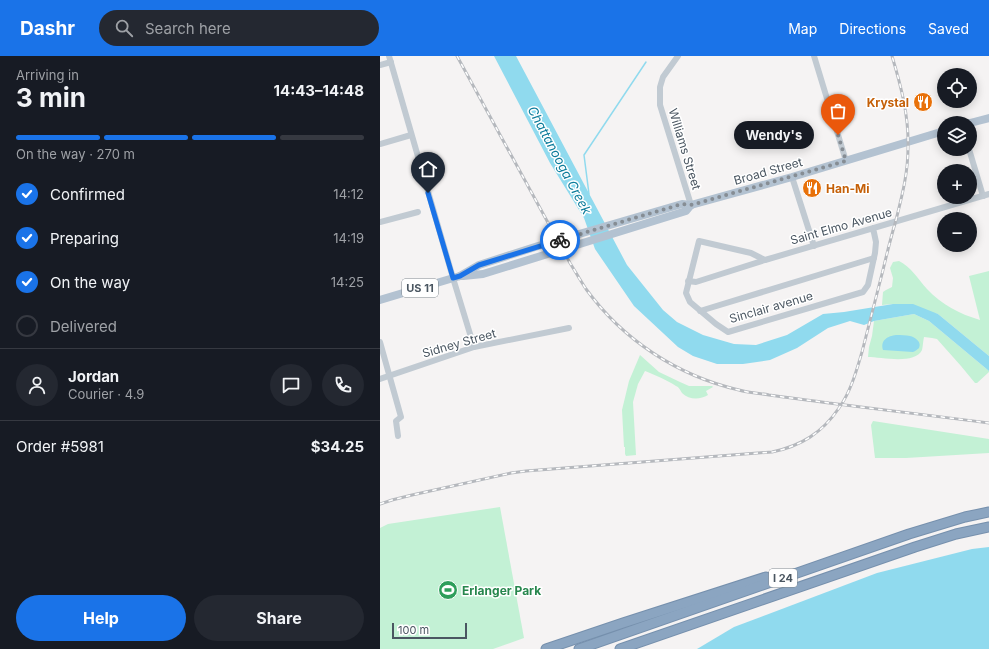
<!DOCTYPE html>
<meta charset="utf-8">
<style>
body{margin:0;font-family:Inter,sans-serif;background:#242831;color:#f1f3f6;height:100vh;display:flex;flex-direction:column;font-size:15px;white-space:nowrap}
*{box-sizing:border-box;margin:0}
p{font-size:13px;color:#9ea1a6}
.icon{flex:none;width:22px;height:22px;fill:none;stroke:currentColor;stroke-width:2;stroke-linecap:round;stroke-linejoin:round}
.map{position:relative;flex:1;overflow:hidden}
.side{display:flex;flex-direction:column;background:#171b24;width:380px}
.side>*{flex:none}
.fabs{position:absolute;left:557px;top:12px;display:grid;gap:8px}
.fabs a{display:grid;place-items:center;width:40px;height:40px;border-radius:50%;background:#171b24;box-shadow:0 2px 10px #0003;font-size:20px}
.scale{position:absolute;left:12px;bottom:10px;width:75px;box-sizing:border-box;padding-left:4px;border:2px solid #4a5661;border-top:0;font-size:11px;line-height:14px;white-space:nowrap;color:#4a5661;-webkit-text-stroke:3px #fff;paint-order:stroke}
.pin{position:absolute;display:grid;place-items:center;width:34px;height:34px;color:#fff;margin:-41px -17px;border-radius:50% 50% 50% 0;rotate:-45deg;box-shadow:0 0 4px #0007}
.pin .icon{rotate:45deg}
.courier{position:absolute;display:grid;place-items:center;width:40px;height:40px;margin:-20px;border:3px solid #1a73e8;border-radius:50%;background:#fff;color:#222;box-shadow:0 1px 5px #0007}
.bubble{position:absolute;height:28px;border-radius:14px;background:#171b24;box-shadow:0 2px 10px #0003;font-size:13px;font-weight:700;line-height:28px;text-align:center}
.head em{font-style:normal;font-weight:700}
.head div{display:flex;flex-direction:column-reverse}
.head{display:flex;align-items:center;justify-content:space-between;height:68px;padding:0 16px}
h1{font-size:26px;font-weight:700;line-height:30px}
.bar{display:grid;grid-template-columns:repeat(4,1fr);gap:6px 4px;align-content:center;height:48px;padding:0 16px}
.bar i{height:5px;border-radius:3px;background:#363941}
.bar .on{background:#1a73e8}
.bar p{grid-column:span 4}
.line{display:flex;align-items:center;gap:10px;padding:0 16px;border-top:1px solid #363941}
.line div{flex:1}
.round{display:grid;place-items:center;flex:none;width:42px;height:42px;border-radius:21px;background:#242831}
ol{padding:0 16px;list-style:none}
li{display:flex;align-items:center;gap:12px;height:44px}
li p{margin-inline-start:auto}
li .icon{padding:4px;border-radius:50%;background:#1a73e8;color:#fff;stroke-width:4}
li:last-child{color:#9ea1a6}
li i{width:22px;height:22px;border:2px solid #363941;border-radius:50%}
.cta{display:flex;gap:8px;margin-top:auto;padding:8px 16px}
.cta a{flex:1;height:46px;border-radius:24px;background:#1a73e8;color:#fff;font-size:16px;font-weight:700;line-height:46px;text-align:center}
.cta a+a{background:#242831;color:#f1f3f6}
header{display:flex;align-items:center;gap:24px;box-sizing:border-box;height:56px;padding:0 20px;background:#1a73e8;color:#fff}
header strong{font-size:19px}
nav{display:flex;gap:22px;margin-inline-start:auto;font-size:14px}
.search{width:280px;height:36px;background:#242831;display:flex;align-items:center;gap:10px;box-sizing:border-box;padding:0 14px;border-radius:22px;color:#9ea1a6;font-size:15px}
main{display:flex;flex:1;min-height:0}
.map>svg:first-child{display:block}
.green{fill:#c3f1d5}
.water{fill:#90daee}
.lines{fill:none;stroke-linecap:round;stroke-linejoin:round}
.stream{stroke:#90daee;stroke-width:1.5}
.highway-casing{stroke:#7690ad;stroke-width:11}
.minor{stroke:#c1cad2;stroke-width:6}
.major{stroke:#b3c2d1;stroke-width:8}
.highway{stroke:#8ba5c1;stroke-width:9}
.rail-casing{stroke:#b5b8bd;stroke-width:3}
.rail{stroke:#fff;stroke-width:1.5;stroke-dasharray:4.5;stroke-linecap:butt}
.major-bridge{stroke:#b3c2d1;stroke-width:8}
.done{stroke:#868d94;stroke-width:4;stroke-dasharray:0 7.2}
.route{stroke:#1a73e8;stroke-width:5}
.labels{text-anchor:middle;dominant-baseline:central;stroke-width:3;stroke-linejoin:round;paint-order:stroke}
.shield{fill:#fff;stroke:#808990;stroke-width:1}
.shield-label{font-size:11px;font-weight:bold;fill:#4a5661}
.food-label{font-size:12px;font-weight:bold;fill:#c56008;stroke:#fff;text-anchor:end}
.street-label{font-size:12px;fill:#4a5661;stroke:#fff}
.leisure-label{font-size:12px;font-weight:bold;fill:#27864d;stroke:#fff;text-anchor:start}
.water-label{font-size:13px;font-style:italic;fill:#0c7c9b;stroke:#fff}
</style>
<header>
<strong>Dashr</strong>
<div class="search"><svg class="icon" aria-label="search" viewBox="0 0 24 24"><circle cx="10" cy="10" r="6"/><path d="M15 15l6 6"/></svg>Search here</div>
<nav><a>Map</a><a>Directions</a><a>Saved</a></nav>
</header>
<main>
<section class="side">
<div class="head"><div><h1>3 min</h1><p>Arriving in</p></div><em>14:43–14:48</em></div>
<div class="bar"><i class="on"></i><i class="on"></i><i class="on"></i><i></i><p>On the way · 270 m</p></div>
<ol>
<li><svg class="icon" aria-label="check" viewBox="0 0 24 24"><path d="M5 12l5 5 9-10"/></svg>Confirmed<p>14:12</p></li>
<li><svg class="icon" aria-label="check" viewBox="0 0 24 24"><path d="M5 12l5 5 9-10"/></svg>Preparing<p>14:19</p></li>
<li><svg class="icon" aria-label="check" viewBox="0 0 24 24"><path d="M5 12l5 5 9-10"/></svg>On the way<p>14:25</p></li>
<li><i></i>Delivered</li>
</ol>
<div class="line" style="height:72px"><a class="round"><svg class="icon" aria-label="person" viewBox="0 0 24 24"><circle cx="12" cy="8" r="4"/><path d="M4 21q1-7 8-7t8 7"/></svg></a><div><b>Jordan</b><p>Courier · 4.9</p></div><a class="round"><svg class="icon" aria-label="chat" viewBox="0 0 24 24"><path d="M4 5h16v11H9l-5 4z"/></svg></a><a class="round"><svg class="icon" aria-label="phone" viewBox="0 0 24 24"><path d="M5 4h4l2 5-3 2q2 4 5 5l2-3 5 2v4C11 20 4 13 5 4z"/></svg></a></div>
<div class="line" style="height:52px"><div>Order #5981</div><b>$34.25</b></div>
<div class="cta"><a>Help</a><a>Share</a></div>
</section>
<div class="map">
<svg width="609" height="593" viewBox="0 0 609 593">
<rect width="100%" height="100%" fill="#f5f3f3"/>
<g class="green">
<path d="M519,205C531,211 538,223 547,233C562,249 580,258 600,264L589,220L609,215V300L558,258L513,248L502,249L503,236L506,234L512,231L513,222L510,212L513,206Z"/>
<path d="M534,258L549,265L609,315V316L597,327H595L581,310L557,283L552,282L544,281C543,285 543,290 542,294C535,309 501,301 488,301L489,291L492,280L494,265Z"/>
<path d="M260,299L279,316L300,326L309,330H332L333,331L326,335L328,339C320,344 309,344 302,337C300,334 299,331 296,330C287,324 275,319 265,315L258,328L253,346L256,399L246,400L245,398V391H244L242,354L249,325Z"/>
<polygon points="493,365 609,383 609,397 526,402 495,402 491,369"/>
<polygon points="120,451 144,582 113,593 0,593 0,472 8,468"/>
</g>
<g class="water">
<polygon points="114,0 136,0 247,209 283,254 297,266 323,279 354,288 376,289 407,279 443,258 464,256 513,248 533,248 558,258 609,300 609,315 549,265 534,258 494,265 484,269 470,265 448,272 417,292 390,304 363,308 337,308 313,300 298,291 254,250 215,193 204,162 170,107"/>
<path d="M516,279C521,279 526,279 530,280C535,281 542,286 539,292C538,293 534,296 533,296L503,294C500,284 508,280 516,279Z"/>
<polygon points="609,491 609,593 317,593 354,571 497,517 592,493"/>
</g>
<g class="lines">
<polyline class="stream" points="209,138 204,99 266,6"/>
<defs>
<g id="highway">
<polyline points="166,593 243,567 386,521"/>
<polyline points="199,593 529,478 585,461 609,456"/>
<polyline points="240,593 535,491 576,478 609,471"/>
</g>
</defs>
<use href="#highway" class="highway-casing"/>
<g class="minor">
<polyline points="9,0 73,222 94,291"/>
<polyline points="298,0 283,21 280,31 280,49 311,149"/>
<polyline points="434,0 466,105"/>
<polyline points="0,9 11,6"/>
<polyline points="0,88 31,79"/>
<polyline points="589,93 603,140"/>
<polyline points="412,121 434,190"/>
<polyline points="0,166 38,156"/>
<polyline points="493,172 496,186 495,197 488,229 483,236 348,276 336,268 310,246 306,237 319,185 371,197 385,204 609,138"/>
<polyline points="308,225 316,226 385,204"/>
<polyline points="320,255 494,202"/>
<polyline points="0,286 21,361 16,365 18,380"/>
<polyline points="0,323 94,291 189,272"/>
</g>
<g class="major">
<polyline points="590,67 609,62"/>
<polyline points="311,149 412,121 564,75"/>
<polyline points="0,244 80,220"/>
</g>
<use href="#highway" class="highway"/>
<defs>
<g id="rail">
<path d="M77,0L190,207C195,215 200,224 206,233C243,284 298,320 359,334C369,337 379,337 389,339C409,342 429,344 449,347C503,354 556,360 609,367"/>
<path d="M0,448L12,444L32,439L131,417L146,415L392,396C421,390 442,377 459,352C471,335 476,316 482,296C489,269 496,241 503,214C507,197 511,181 516,164C522,140 528,117 528,92C529,60 521,30 512,0"/>
</g>
</defs>
<use href="#rail" class="rail-casing"/>
<use href="#rail" class="rail"/>
<g class="major-bridge">
<polyline points="80,220 99,209 158,190 302,148 311,149"/>
<polyline points="83,220 103,218 306,155 311,149"/>
</g>
</g>
<g class="lines">
<polyline class="done" points="180,184 302,148 311,149 466,105 458,79"/>
<polyline class="route" points="48,137 73,222 80,220 99,209 180,184"/>
</g>
<defs>
<symbol id="restaurant-disc" viewBox="-11 -11 22 22"><circle r="9.5" fill="#e8710a" stroke="#fff"/><path d="M-5-6h1v4h1v-4h1v4h1v-4h1v5L-1.5 .5V6h-2V.5L-5-1ZM5-6V6H3V1.5H1.5Q1.5-4 5-6Z" fill="#fff"/></symbol>
<symbol id="stadium-disc" viewBox="-11 -11 22 22"><circle r="9.5" fill="#2e9e5b" stroke="#fff"/><path d="M0-5a6.5 5 0 1 0 0 10a6.5 5 0 1 0 0-10ZM-3.5-1.8h7v3.6h-7Z" fill="#fff"/></symbol>
</defs>
<g fill-rule="evenodd">
<use href="#restaurant-disc" x="532" y="35" width="22" height="22"/>
<use href="#restaurant-disc" x="421" y="121" width="22" height="22"/>
<use href="#stadium-disc" x="57" y="523" width="22" height="22"/>
</g>
<g class="labels">
<g class="shield">
<rect x="22" y="223" width="36" height="18" rx="3"/>
<rect x="389" y="513" width="28" height="18" rx="3"/>
</g>
<g class="shield-label">
<text x="40" y="232">US 11</text>
<text x="403" y="522">I 24</text>
</g>
<g class="food-label">
<text x="529" y="46">Krystal</text>
<text x="446" y="132" text-anchor="start">Han-Mi</text>
</g>
<g class="street-label">
<text transform="translate(305 93) rotate(73)">Williams Street</text>
<text transform="translate(388 115) rotate(-16)">Broad Street</text>
<text transform="translate(461 170) rotate(-16)">Saint Elmo Avenue</text>
<text transform="translate(391 251) rotate(-16)">Sinclair avenue</text>
<text transform="translate(79 287) rotate(-16)">Sidney Street</text>
</g>
<g class="leisure-label">
<text x="82" y="534">Erlanger Park</text>
</g>
<g class="water-label">
<text transform="translate(180 104) rotate(62)">Chattanooga Creek</text>
</g>
</g>
</svg>
<div class="fabs">
<a><svg class="icon" aria-label="locate" viewBox="0 0 24 24"><circle cx="12" cy="12" r="6"/><path d="M12 2v4M12 18v4M2 12h4M18 12h4"/></svg></a>
<a><svg class="icon" aria-label="layers" viewBox="0 0 24 24"><path d="M12 4l9 5-9 5-9-5zM3 14l9 5 9-5"/></svg></a>
<a>+</a>
<a>−</a>
</div>
<div class="scale">100 m</div>
<div class="pin" style="left:458px;top:79px;background:#ea580c"><svg class="icon" aria-label="bag" viewBox="0 0 24 24"><path d="M5 8h14l-1 12H6zM9 8a3 3 0 0 1 6 0"/></svg></div>
<div class="pin" style="left:48px;top:137px;background:#1f2937"><svg class="icon" aria-label="home" viewBox="0 0 24 24"><path d="M3 11l9-7 9 7M6 9v11h12V9"/></svg></div>
<div class="courier" style="left:180px;top:184px"><svg class="icon" aria-label="bike" viewBox="0 0 24 24"><circle cx="6" cy="16" r="4"/><circle cx="18" cy="16" r="4"/><path d="M6 16l4-8h5l3 8M10 8l3 8H6M13 5h3"/></svg></div>
<div class="bubble" style="left:354px;top:65px;width:80px">Wendy's</div>
</div>
</main>
